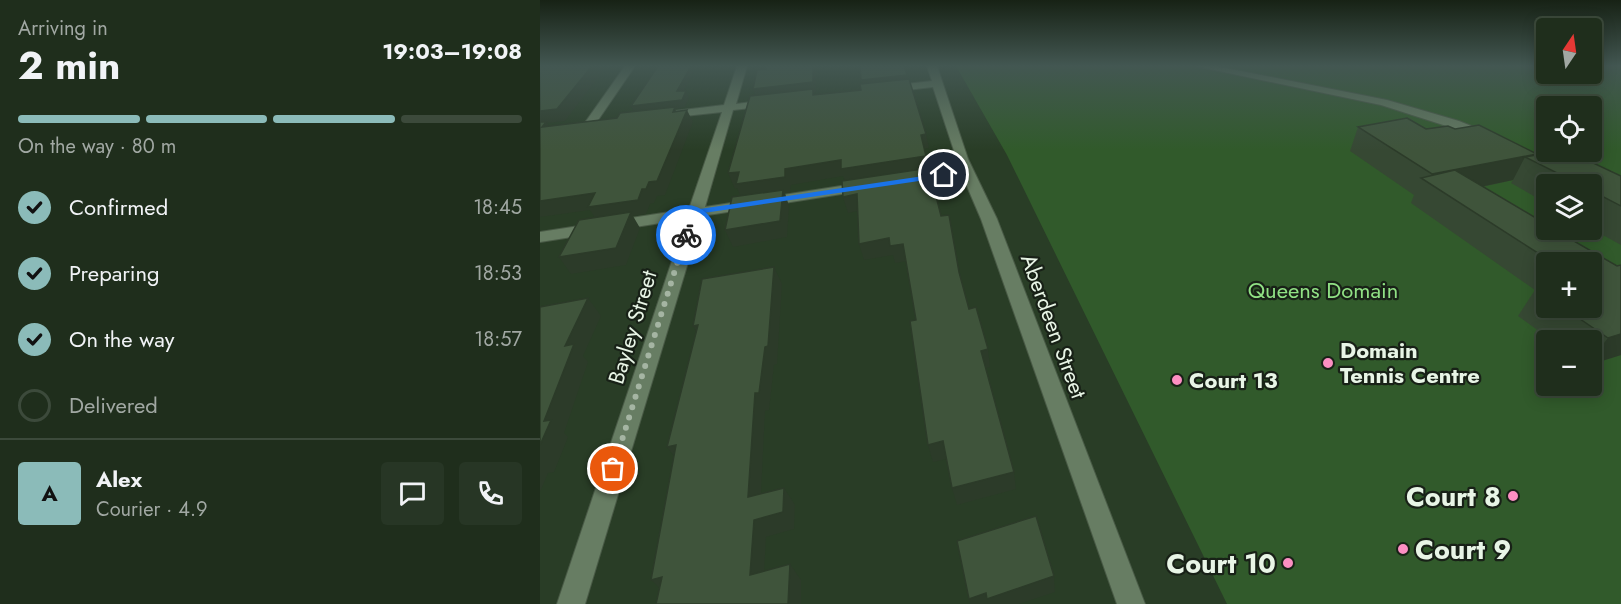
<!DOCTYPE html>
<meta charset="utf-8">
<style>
body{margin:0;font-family:Jost,sans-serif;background:#273625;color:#f1f3f6;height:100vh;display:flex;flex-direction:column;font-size:22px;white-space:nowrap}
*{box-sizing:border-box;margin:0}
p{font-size:20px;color:#a1a8a3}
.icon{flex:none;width:33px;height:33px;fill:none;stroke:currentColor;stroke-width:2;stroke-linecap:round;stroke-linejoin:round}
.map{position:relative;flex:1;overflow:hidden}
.sheet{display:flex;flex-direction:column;background:#1f2e1c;width:540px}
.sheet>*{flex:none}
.needle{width:39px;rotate:13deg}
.controls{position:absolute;left:996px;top:18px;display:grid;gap:12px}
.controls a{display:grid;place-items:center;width:66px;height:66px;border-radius:6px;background:#1f2e1c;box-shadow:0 3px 15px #0003,0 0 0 2px #3c4a3b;font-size:30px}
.pin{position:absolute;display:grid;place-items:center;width:51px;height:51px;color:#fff;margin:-26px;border:3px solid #fff;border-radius:50%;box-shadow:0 2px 6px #0007}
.courier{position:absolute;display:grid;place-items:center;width:60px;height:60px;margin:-30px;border:4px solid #1a73e8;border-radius:50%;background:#fff;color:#222;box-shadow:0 2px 8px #0007}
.summary em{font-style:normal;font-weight:700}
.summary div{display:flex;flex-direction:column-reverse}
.summary{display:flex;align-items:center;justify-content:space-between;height:102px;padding:0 18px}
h1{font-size:39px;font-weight:700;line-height:45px}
.bar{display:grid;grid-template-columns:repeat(4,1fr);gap:9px 6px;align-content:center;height:72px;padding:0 18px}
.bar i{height:8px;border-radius:4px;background:#3c4a3b}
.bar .selected{background:#8bbbb9}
.bar p{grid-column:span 4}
.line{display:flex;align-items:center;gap:15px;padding:0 18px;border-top:2px solid #3c4a3b}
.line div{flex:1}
.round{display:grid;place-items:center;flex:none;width:63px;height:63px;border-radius:6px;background:#273625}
ol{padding:0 18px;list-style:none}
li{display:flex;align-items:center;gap:18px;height:66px}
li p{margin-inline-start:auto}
li .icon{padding:6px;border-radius:50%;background:#8bbbb9;color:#111;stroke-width:4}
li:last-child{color:#a1a8a3}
li i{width:33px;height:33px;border:3px solid #3c4a3b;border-radius:50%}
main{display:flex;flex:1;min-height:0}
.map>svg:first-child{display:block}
.green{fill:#315a2b;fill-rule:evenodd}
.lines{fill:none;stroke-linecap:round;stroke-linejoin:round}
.minor-casing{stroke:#495a46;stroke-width:2}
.tertiary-casing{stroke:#495a46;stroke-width:2}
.minor{fill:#677d63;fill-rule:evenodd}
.tertiary{fill:#677d63;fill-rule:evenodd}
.wall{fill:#364833;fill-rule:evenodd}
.shaded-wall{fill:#2c3b29}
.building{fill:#3f543b;stroke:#2c3b29;stroke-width:1.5}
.route{fill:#1a73e8}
.done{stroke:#a5b5a3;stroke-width:6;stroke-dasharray:0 10.8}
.poi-dot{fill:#fc8fc2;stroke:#182117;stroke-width:2}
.labels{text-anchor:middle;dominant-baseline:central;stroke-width:4.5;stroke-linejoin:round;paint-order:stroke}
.park-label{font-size:22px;fill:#90e184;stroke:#182117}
.street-label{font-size:22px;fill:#e8f5e6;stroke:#182117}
.poi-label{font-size:22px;font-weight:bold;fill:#e8f5e6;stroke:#182117;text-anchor:start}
.near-poi-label{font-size:27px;font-weight:bold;fill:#e8f5e6;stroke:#182117;text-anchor:end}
</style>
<main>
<section class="sheet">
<div class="summary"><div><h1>2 min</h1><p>Arriving in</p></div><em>19:03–19:08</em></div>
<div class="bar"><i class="selected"></i><i class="selected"></i><i class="selected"></i><i></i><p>On the way · 80 m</p></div>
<ol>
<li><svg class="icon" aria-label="check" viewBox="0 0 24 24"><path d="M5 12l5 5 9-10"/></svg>Confirmed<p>18:45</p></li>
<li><svg class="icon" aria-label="check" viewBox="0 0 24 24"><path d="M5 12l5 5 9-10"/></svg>Preparing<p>18:53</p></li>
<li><svg class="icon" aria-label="check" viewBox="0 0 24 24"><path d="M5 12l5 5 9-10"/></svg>On the way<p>18:57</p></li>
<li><i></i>Delivered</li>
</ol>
<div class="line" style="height:108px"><b class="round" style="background:#8bbbb9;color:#111">A</b><div><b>Alex</b><p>Courier · 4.9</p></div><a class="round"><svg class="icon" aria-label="chat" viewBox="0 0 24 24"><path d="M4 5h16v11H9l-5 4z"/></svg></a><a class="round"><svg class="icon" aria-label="phone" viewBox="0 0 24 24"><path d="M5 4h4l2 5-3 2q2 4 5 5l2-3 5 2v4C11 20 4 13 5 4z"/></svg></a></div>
</section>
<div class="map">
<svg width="1081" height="604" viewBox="0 0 1081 604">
<rect width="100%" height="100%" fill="#293d26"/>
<path class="green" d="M416,66H1006V74H1052V66H1081V604H687L467,155ZM1006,106H1052V152H1006ZM1006,184H1052V230H1006ZM1006,262H1052V308H1006ZM1006,340H1052V386H1006Z"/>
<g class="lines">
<defs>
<g id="minor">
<polygon points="85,66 95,66 54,126 46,126 44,124"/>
<polygon points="197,66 207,66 196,104 229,100 234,103 229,106 193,110 165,207 327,182 334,186 327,190 162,216 45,604 17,604 146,219 0,242 0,232 149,209 182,112 126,118 120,115 126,112 184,105"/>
<polygon points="387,66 397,66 428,159 457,219 605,604 577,604 441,219 423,177 369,184 362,180 369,176 420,169 393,87 349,92 344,89 349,86 392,81"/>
</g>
<polygon id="tertiary" points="655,66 675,66 847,100 919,121 956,136 950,140 841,105"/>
</defs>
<use href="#minor" class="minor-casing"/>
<use href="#tertiary" class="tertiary-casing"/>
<use href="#minor" class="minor"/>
<use href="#tertiary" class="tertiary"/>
</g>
<path class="wall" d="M818,127L915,129L997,155L1081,176V245L1052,229V184H1006V203L971,183L973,180L942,187L1077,266L1081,265V355L1052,364V340H1011L978,316L995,290L871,203L874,195L810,151ZM1006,262H1052V308H1006Z"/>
<g class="shaded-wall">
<polygon points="52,66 67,66 25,121 7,123 14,135 0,124 0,111"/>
<polygon points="151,66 157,66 140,98 137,91"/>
<polygon points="273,66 276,66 276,92 274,93 277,103 217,99 213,89"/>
<polygon points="367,75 368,82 323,87 321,80"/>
<polygon points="146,91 149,98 145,107 135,109 140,119 94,113 91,106"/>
<polygon points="147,110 153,122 125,195 117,196 114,203 110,204 106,214 93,216 100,228 86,265 31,274 19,257 57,221 50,210 0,217 0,201 55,193 102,189"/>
<polygon points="386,134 389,148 384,149 381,135"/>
<polygon points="997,154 993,161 985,157 973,180 906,194 888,182 892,174"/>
<polygon points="386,156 389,171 306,184 303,176 251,185 250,193 245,193 249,206 247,237 193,247 185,230 202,200 197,188 195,189 188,173 199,172 245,169 301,160"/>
<polygon points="317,194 322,210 308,213 303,197"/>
<polygon points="349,238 363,244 367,261 355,263 353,255 324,260 319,244"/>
<polygon points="234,267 242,284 237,364 234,365 229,410 225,411 220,514 208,497 215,393"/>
<polygon points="48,298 61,316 43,356 48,362 24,433 28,437 14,472 8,473 0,492 0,445 4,421 25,346"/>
<polygon points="158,325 163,344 153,326"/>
<polygon points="1081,334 1081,355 1052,364 1052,358 1068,338"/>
<polygon points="448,349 450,367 444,369 441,351"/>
<polygon points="403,441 407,459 393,462 388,445"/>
<polygon points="136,445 141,465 127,447"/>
<polygon points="474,472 476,489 417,505 412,488"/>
<polygon points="244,488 255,505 254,529 226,537 223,591 210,575 214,520"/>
<polygon points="250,564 261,580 261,604 248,604"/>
<polygon points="514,576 515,592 479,604 430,604 429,599 446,593"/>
<polygon points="122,577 128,596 111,580"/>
</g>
<g class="building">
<polygon points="0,66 52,66 17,109 0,111"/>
<polygon points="118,66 151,66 137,91 146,91 142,100 91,106"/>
<polygon points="226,66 273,66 273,82 213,89 217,70 226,69"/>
<polygon points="320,66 364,66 367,75 321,80"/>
<polygon points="369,79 386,134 381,135 386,156 301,169 301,160 245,169 245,177 196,184 199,172 188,173 210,96 273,89 273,95 321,90 320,84"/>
<polygon points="135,107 133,112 147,110 117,181 109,182 106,189 102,189 98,200 48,207 55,193 0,201 0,122 6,122 2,127 77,118 80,113"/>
<polygon points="867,118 886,129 908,126 915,129 939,125 997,154 892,174 818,127"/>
<polygon points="1013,152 1030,152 1081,176 1081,206 1052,191 1052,184 1039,184 985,157"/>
<polygon points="389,168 401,216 409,215 419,272 429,309 436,307 448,349 441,351 474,472 412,488 403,441 388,445 370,321 376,320 363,244 350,246 349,238 319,244 317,194 303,197 302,181"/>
<polygon points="915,170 1006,224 1006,230 1015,230 1077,266 1081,265 1081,334 1068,338 1024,308 1052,308 1052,262 1012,262 881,178"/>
<polygon points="243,190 240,221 185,230 192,197"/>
<polygon points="91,212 76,248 19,257 39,220"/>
<polygon points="234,267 228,346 225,347 219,393 215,393 208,497 244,488 243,512 214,520 210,575 250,564 248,604 116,604 122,577 111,580 136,445 127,447 158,325 153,326 162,279"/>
<polygon points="1006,286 1006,295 996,288"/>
<polygon points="48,298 25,346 34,344 4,421 11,420 0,445 0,307"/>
<polygon points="496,516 514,576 447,599 446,593 429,599 417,541"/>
</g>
<linearGradient id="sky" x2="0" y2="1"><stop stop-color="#172215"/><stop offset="0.44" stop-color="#435752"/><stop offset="1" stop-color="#435752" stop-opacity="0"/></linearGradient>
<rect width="1081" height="150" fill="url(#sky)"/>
<polygon class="route" points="404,173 406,177 157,214 149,237 142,235 149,212 153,210"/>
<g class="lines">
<polyline class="done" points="73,469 146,235"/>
</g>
<g class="poi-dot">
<circle cx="788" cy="363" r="6"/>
<circle cx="637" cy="380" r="6"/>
<circle cx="973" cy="496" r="6"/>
<circle cx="863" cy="549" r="6"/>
<circle cx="748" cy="563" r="6"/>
</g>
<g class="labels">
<g class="park-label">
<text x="783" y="290">Queens Domain</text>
</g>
<g class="street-label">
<text transform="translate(514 326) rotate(70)">Aberdeen Street</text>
<text transform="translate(92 327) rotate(-73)">Bayley Street</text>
</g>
<g class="poi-label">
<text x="800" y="350">Domain<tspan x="800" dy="25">Tennis Centre</tspan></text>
<text x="649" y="380">Court 13</text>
</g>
<g class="near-poi-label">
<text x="961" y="496">Court 8</text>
<text x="875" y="549" text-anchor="start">Court 9</text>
<text x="736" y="563">Court 10</text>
</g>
</g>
</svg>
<div class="controls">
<a><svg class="needle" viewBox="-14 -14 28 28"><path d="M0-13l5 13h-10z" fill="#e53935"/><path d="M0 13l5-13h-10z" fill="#a1a8a3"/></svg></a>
<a><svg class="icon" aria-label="locate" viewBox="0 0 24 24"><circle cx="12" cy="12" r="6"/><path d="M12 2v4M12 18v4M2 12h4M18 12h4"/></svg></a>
<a><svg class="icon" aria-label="layers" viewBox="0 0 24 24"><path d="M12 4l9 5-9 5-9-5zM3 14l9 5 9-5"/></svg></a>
<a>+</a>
<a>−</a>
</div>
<div class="pin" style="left:73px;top:469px;background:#ea580c"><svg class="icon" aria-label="bag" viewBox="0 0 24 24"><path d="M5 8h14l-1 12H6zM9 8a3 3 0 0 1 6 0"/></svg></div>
<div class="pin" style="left:404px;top:175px;background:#1f2937"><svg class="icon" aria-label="home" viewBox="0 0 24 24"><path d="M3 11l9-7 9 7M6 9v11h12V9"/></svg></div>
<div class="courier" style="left:146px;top:235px"><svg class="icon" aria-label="bike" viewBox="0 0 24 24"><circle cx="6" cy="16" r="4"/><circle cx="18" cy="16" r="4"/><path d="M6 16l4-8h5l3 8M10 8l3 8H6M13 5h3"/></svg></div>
</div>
</main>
